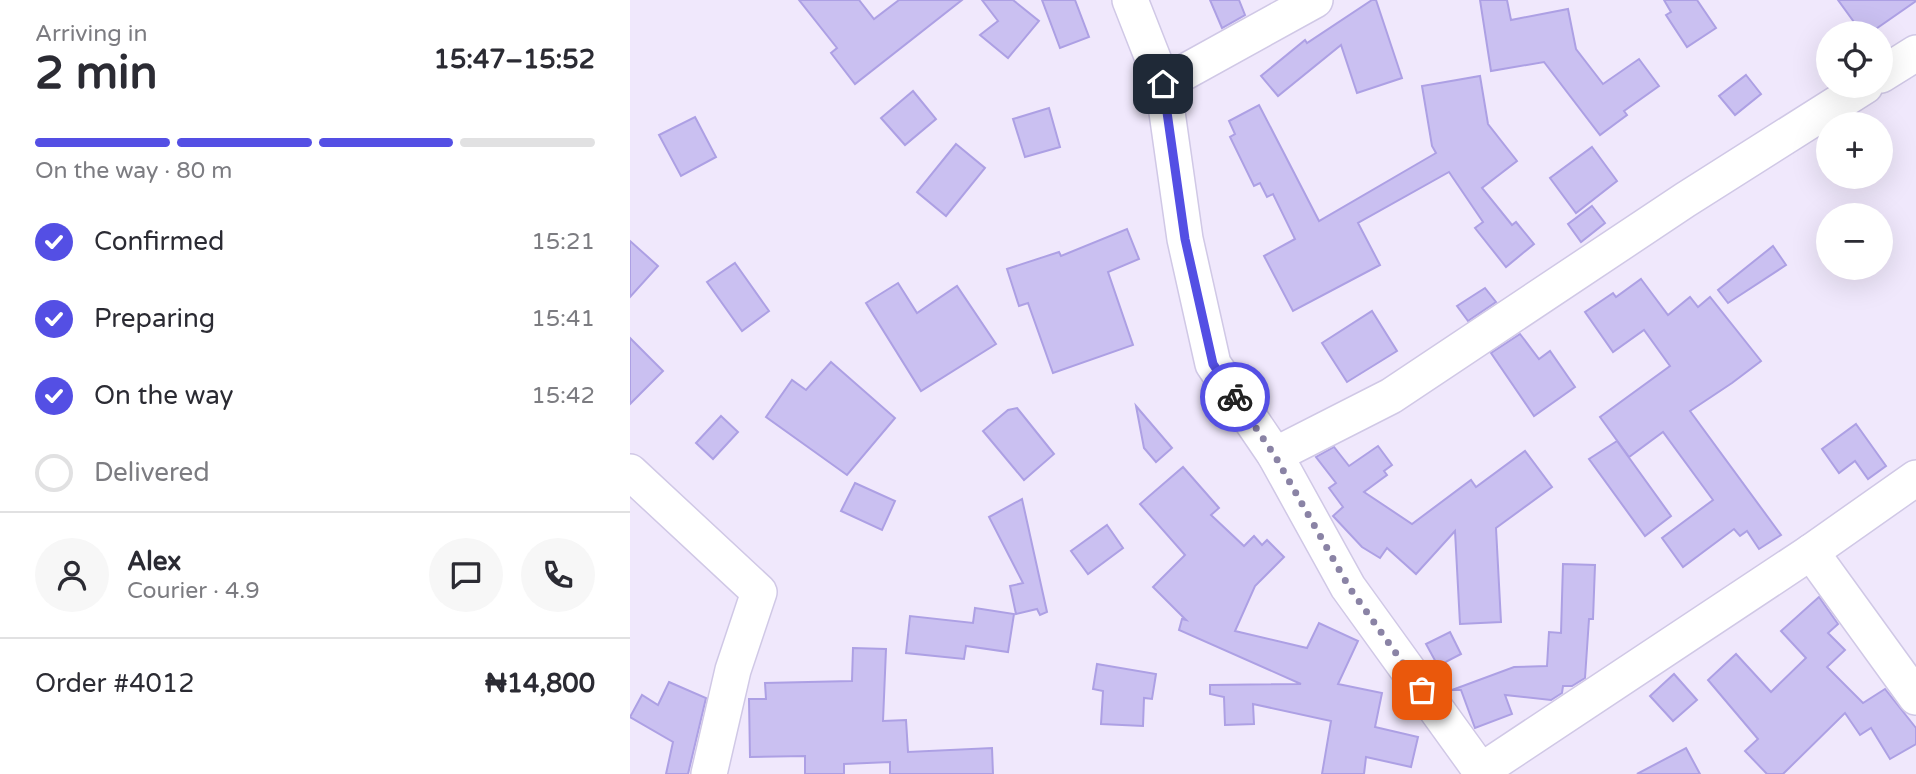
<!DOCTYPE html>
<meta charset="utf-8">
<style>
body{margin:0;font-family:"Varela Round",sans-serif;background:#f7f7f7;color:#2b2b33;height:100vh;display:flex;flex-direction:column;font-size:26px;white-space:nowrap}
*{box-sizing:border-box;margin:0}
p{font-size:23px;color:#7c7c81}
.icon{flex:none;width:38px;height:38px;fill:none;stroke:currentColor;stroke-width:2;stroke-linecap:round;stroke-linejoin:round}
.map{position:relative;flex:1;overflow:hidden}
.details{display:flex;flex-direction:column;background:#fff;width:630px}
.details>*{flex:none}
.buttons{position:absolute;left:1186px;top:21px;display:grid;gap:14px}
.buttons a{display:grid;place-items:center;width:77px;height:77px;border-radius:50%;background:#fff;box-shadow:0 7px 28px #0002;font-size:35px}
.pin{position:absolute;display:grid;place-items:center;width:60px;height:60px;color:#fff;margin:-30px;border-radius:14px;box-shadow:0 4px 10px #0006}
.courier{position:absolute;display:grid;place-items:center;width:70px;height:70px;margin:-35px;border:5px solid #544fe4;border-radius:50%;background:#fff;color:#222;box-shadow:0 2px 9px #0007}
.headline em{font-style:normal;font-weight:700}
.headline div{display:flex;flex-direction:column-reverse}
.headline{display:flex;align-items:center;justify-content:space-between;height:119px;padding:0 35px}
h1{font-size:46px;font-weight:700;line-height:52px}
.bar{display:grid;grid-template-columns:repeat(4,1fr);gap:10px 7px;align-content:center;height:84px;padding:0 35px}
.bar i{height:9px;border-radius:5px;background:#e1e1e2}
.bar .active{background:#544fe4}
.bar p{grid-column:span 4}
.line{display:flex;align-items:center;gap:18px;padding:0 35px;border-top:2px solid #e1e1e2}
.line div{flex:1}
.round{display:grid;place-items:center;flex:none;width:74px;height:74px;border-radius:37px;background:#f7f7f7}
ol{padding:0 35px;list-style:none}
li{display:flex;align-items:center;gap:21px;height:77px}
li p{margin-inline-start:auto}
li .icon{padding:7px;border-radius:50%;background:#544fe4;color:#fff;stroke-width:4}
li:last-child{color:#7c7c81}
li i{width:38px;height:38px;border:4px solid #e1e1e2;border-radius:50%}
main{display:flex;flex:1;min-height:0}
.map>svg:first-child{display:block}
.building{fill:#cac0f1;stroke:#ada0e4;stroke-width:2}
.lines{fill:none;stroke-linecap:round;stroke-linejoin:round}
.minor-casing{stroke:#d0c8e6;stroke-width:38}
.minor{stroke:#fff;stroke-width:35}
.done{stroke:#8a83a5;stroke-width:7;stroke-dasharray:0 12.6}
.route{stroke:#544fe4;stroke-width:9}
</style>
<main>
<section class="details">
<div class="headline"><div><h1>2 min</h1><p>Arriving in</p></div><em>15:47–15:52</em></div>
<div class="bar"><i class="active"></i><i class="active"></i><i class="active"></i><i></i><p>On the way · 80 m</p></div>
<ol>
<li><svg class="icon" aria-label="check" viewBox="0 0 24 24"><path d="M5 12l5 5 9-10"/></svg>Confirmed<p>15:21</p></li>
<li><svg class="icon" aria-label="check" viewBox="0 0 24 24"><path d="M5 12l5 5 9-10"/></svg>Preparing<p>15:41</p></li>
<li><svg class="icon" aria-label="check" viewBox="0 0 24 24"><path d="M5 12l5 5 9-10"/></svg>On the way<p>15:42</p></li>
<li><i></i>Delivered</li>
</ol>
<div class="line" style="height:126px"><a class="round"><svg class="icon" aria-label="person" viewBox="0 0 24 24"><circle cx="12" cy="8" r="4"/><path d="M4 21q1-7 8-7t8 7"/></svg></a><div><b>Alex</b><p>Courier · 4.9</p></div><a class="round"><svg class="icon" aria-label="chat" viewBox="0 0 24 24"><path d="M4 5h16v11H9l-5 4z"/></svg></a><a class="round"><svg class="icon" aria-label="phone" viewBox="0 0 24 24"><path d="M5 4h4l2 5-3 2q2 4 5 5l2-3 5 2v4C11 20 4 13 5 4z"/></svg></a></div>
<div class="line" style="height:91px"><div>Order #4012</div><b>₦14,800</b></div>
</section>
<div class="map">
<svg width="1286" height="774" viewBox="0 0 1286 774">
<rect width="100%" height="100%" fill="#f0e8fc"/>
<g class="building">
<polygon points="169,0 229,0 244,19 269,0 332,0 225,84 201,53 207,48"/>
<polygon points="352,0 383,0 409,21 378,58 350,35 368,21"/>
<polygon points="412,0 445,0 459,37 430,48"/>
<polygon points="580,0 609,0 615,15 592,28"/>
<polygon points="742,0 746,0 772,78 727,93 711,45 648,96 631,76 675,40 677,43"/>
<polygon points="850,0 877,0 881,20 938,9 946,49 973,84 1009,59 1029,86 994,111 997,115 970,135 914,62 861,71"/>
<polygon points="1034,0 1067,0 1086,28 1057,47 1036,15 1041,12"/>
<polygon points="1208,0 1286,0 1286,1 1240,33 1232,33"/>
<polygon points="1116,75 1131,94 1105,115 1089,96"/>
<polygon points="850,76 858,124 887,161 852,188 882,225 886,222 904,244 876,267 845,228 853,222 819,172 728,223 750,265 663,311 634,256 665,239 643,194 637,197 630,183 624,186 600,137 605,134 599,121 629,105 689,221 806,153 802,146 792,86"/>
<polygon points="283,91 306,119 275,145 251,118"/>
<polygon points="419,108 430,147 395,157 383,119"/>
<polygon points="65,117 86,157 51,176 29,135"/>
<polygon points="326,144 355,168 316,216 287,192"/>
<polygon points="962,147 987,181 946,213 920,178"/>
<polygon points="962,206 975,223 951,242 938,224"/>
<polygon points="497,229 509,259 478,272 503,345 423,373 398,303 389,306 377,269 429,252 431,256"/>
<polygon points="0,241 28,266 0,297"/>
<polygon points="1143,246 1156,265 1098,303 1088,290"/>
<polygon points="105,263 139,311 112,331 77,282"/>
<polygon points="1011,279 1038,315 1060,297 1068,307 1080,297 1131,361 1102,383 1060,411 1151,535 1129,549 1117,531 1110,536 1104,529 1053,567 1032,538 1083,500 1033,432 999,457 970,417 1040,366 1014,330 983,352 955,312 983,293 986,297"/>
<polygon points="268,283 287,313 327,286 366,344 291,391 236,303"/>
<polygon points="855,288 866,302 838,321 827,306"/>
<polygon points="742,311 767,351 717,382 692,343"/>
<polygon points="890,334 909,359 920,351 945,387 904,416 861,353"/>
<polygon points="0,338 33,371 0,404"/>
<polygon points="201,362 265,418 217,475 136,417 162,380 176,390"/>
<polygon points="506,406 542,448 526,462 514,448"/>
<polygon points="387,408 424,454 394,480 353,431 378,410"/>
<polygon points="91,416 108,432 83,459 66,443"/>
<polygon points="1226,424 1256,466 1238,479 1225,461 1209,473 1192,449"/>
<polygon points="987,441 1041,516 1015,536 959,459"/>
<polygon points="748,446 762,465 754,471 757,475 734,492 782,524 841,480 846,487 895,451 922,487 866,528 871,622 830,624 825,531 786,574 757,548 750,558 732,547 703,516 713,507 699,488 706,483 686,457 704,447 719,466"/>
<polygon points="553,467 589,508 581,515 614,546 624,536 632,545 637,540 654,557 625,586 605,631 677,648 689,623 728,641 708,684 752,693 745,727 788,737 781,767 736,757 734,774 692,774 701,721 623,704 624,724 595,725 594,697 580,694 580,685 671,684 549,630 552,619 556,620 523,587 555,555 510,504"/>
<polygon points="225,483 265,501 252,530 211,511"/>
<polygon points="392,499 417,612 410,615 407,609 386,614 380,586 393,583 359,517"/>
<polygon points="477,525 493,548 458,574 441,551"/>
<polygon points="933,564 965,565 963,619 959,619 955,678 942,686 933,686 932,693 921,700 875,695 882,714 845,728 831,690 822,690 884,667 917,666 919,632 931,633"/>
<polygon points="1189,597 1208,624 1198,633 1215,650 1197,667 1233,703 1255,689 1286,728 1286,744 1260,759 1241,728 1230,735 1215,713 1153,774 1137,774 1115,751 1128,739 1078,680 1106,654 1141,692 1176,658 1151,631"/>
<polygon points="345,608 384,614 378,652 336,646 334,659 276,653 280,616 343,623"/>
<polygon points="820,632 831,654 808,666 796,644"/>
<polygon points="223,648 256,649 253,721 276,720 278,752 362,748 363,774 260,774 260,762 214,764 214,774 175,774 175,756 120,757 119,699 136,699 135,683 222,681"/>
<polygon points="467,664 526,674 522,699 514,698 513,726 471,724 473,691 463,689"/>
<polygon points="1044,674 1067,700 1043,721 1020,696"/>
<polygon points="39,682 76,698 58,774 36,774 43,742 0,717 12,695 28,705"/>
<polygon points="1056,748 1070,774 1007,774"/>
</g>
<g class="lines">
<defs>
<g id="minor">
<polyline points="500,0 533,84 555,239 583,364 645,455 718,587 853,774"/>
<polyline points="1251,75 1286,53"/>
<polyline points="533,84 685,0"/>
<polyline points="645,455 761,396 1055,200 1235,86"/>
<polyline points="0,472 129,592 103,670 79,774"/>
<polyline points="1181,552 1286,697"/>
<polyline points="851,771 1181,552 1286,478"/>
</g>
</defs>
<use href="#minor" class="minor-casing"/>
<use href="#minor" class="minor"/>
</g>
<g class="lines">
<polyline class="done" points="605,397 645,456 719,587 792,690"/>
<polyline class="route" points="533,84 555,239 583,364 605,397"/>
</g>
</svg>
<div class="buttons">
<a><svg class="icon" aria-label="locate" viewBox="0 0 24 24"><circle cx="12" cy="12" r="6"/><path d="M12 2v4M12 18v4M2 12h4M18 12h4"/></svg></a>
<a>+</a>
<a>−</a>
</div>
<div class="pin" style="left:792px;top:690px;background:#ea580c"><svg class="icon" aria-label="bag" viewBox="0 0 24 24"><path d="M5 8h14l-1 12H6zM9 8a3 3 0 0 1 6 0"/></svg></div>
<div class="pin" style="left:533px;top:84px;background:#1f2937"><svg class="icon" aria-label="home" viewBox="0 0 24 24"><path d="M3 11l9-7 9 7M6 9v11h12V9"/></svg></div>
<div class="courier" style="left:605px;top:397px"><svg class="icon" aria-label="bike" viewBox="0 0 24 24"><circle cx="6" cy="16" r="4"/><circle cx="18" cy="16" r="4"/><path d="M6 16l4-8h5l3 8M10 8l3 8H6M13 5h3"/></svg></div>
</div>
</main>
